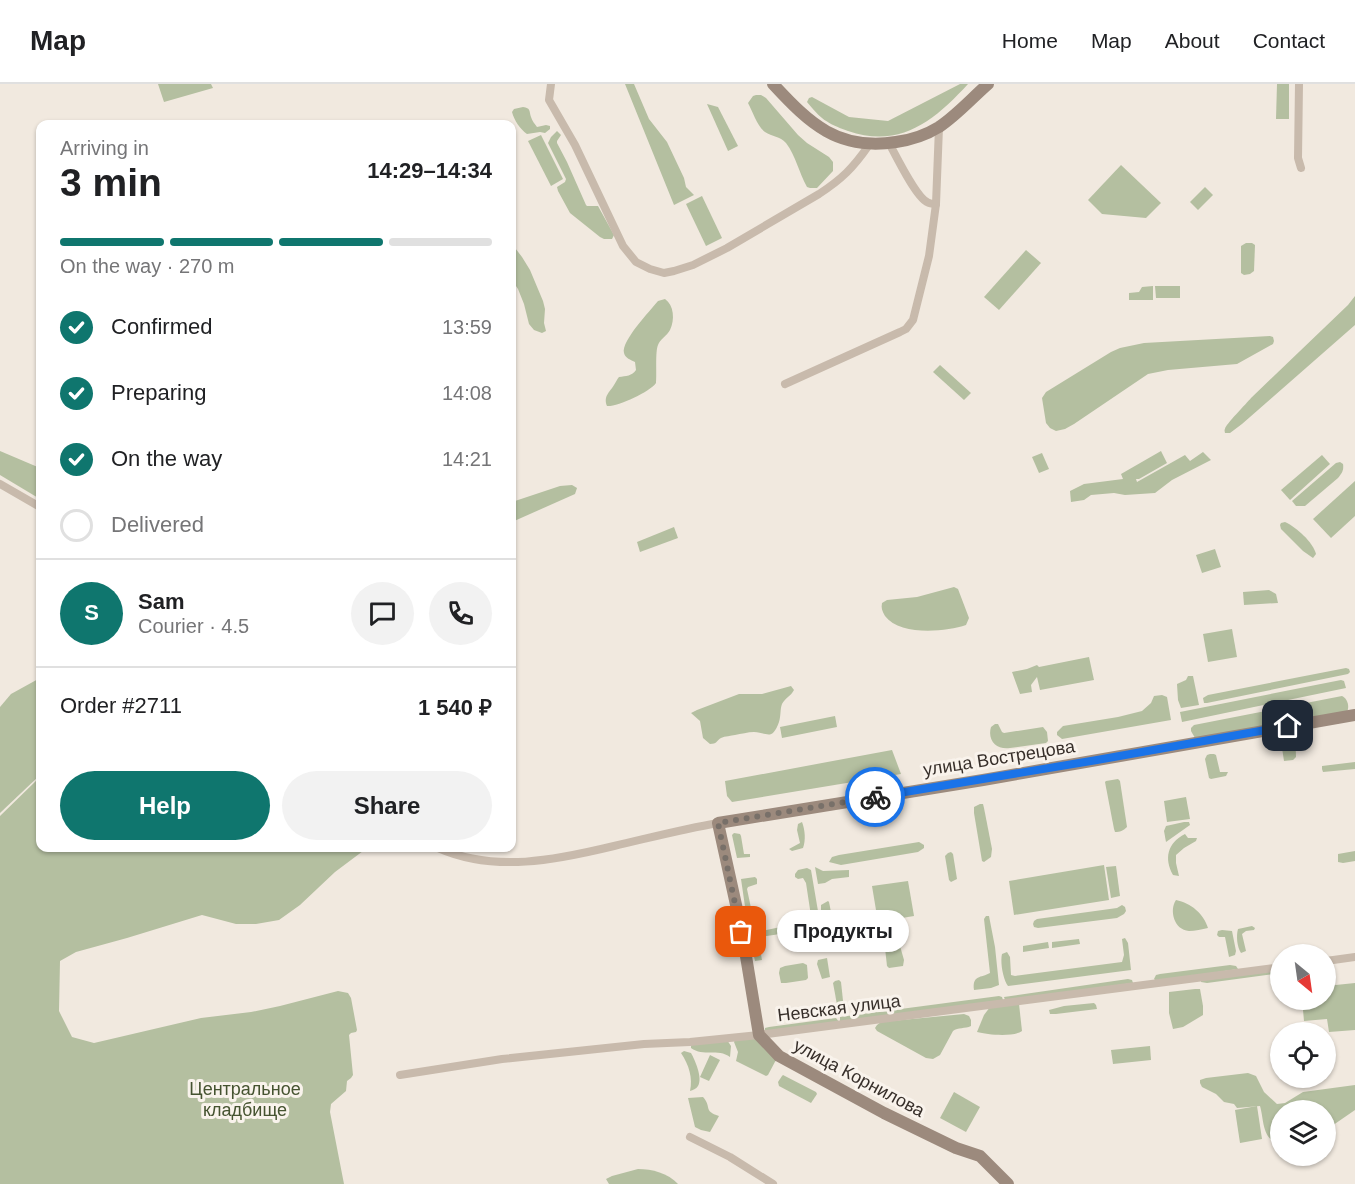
<!DOCTYPE html>
<meta charset="utf-8">
<style>
body{margin:0;font-family:Arial,sans-serif;background:#f2f2f2;color:#202124;height:100vh;display:flex;flex-direction:column;font-size:22px;white-space:nowrap}
*{box-sizing:border-box;margin:0}
p{font-size:20px;color:#757577}
.icon{flex:none;width:33px;height:33px;fill:none;stroke:currentColor;stroke-width:2;stroke-linecap:round;stroke-linejoin:round}
.map{position:relative;flex:1;overflow:hidden}
.panel{position:absolute;left:36px;top:36px;width:480px;height:732px;display:flex;flex-direction:column;background:#fff;border-radius:12px;box-shadow:0 2px 4px #0004}
.panel>*{flex:none}
.needle{width:39px;rotate:151deg}
.controls{position:absolute;left:1270px;top:860px;display:grid;gap:12px}
.controls a{display:grid;place-items:center;width:66px;height:66px;border-radius:50%;background:#fff;box-shadow:0 2px 4px #0004;font-size:30px}
.pin{position:absolute;display:grid;place-items:center;width:51px;height:51px;color:#fff;margin:-26px;border-radius:12px;box-shadow:0 3px 9px #0006}
.courier{position:absolute;display:grid;place-items:center;width:60px;height:60px;margin:-30px;border:4px solid #1a73e8;border-radius:50%;background:#fff;color:#222;box-shadow:0 2px 8px #0007}
.bubble{position:absolute;height:42px;border-radius:21px;background:#fff;box-shadow:0 2px 4px #0004;font-size:20px;font-weight:800;line-height:42px;text-align:center}
.overview em{font-style:normal;font-weight:800}
.overview div{display:flex;flex-direction:column-reverse}
.overview{display:flex;align-items:center;justify-content:space-between;height:102px;padding:0 24px}
h1{font-size:39px;font-weight:800;line-height:45px}
.bar{display:grid;grid-template-columns:repeat(4,1fr);gap:9px 6px;align-content:center;height:72px;padding:0 24px}
.bar i{height:8px;border-radius:4px;background:#e0e0e0}
.bar .current{background:#0f766e}
.bar p{grid-column:span 4}
.line{display:flex;align-items:center;gap:15px;padding:0 24px;border-top:2px solid #e0e0e0}
.line div{flex:1}
.round{display:grid;place-items:center;flex:none;width:63px;height:63px;border-radius:32px;background:#f2f2f2}
ol{padding:0 24px;list-style:none}
li{display:flex;align-items:center;gap:18px;height:66px}
li p{margin-inline-start:auto}
li .icon{padding:6px;border-radius:50%;background:#0f766e;color:#fff;stroke-width:4}
li:last-child{color:#757577}
li i{width:33px;height:33px;border:3px solid #e0e0e0;border-radius:50%}
.cta{display:flex;gap:12px;margin-top:auto;padding:12px 24px}
.cta a{flex:1;height:69px;border-radius:36px;background:#0f766e;color:#fff;font-size:24px;font-weight:800;line-height:69px;text-align:center}
.cta a+a{background:#f2f2f2;color:#202124}
header{display:flex;align-items:center;gap:36px;box-sizing:border-box;height:84px;padding:0 30px;background:#fff;border-bottom:2px solid #e0e0e0}
header strong{font-size:28px}
nav{display:flex;gap:33px;margin-inline-start:auto;font-size:21px}
.map>svg:first-child{display:block}
.green{fill:#b4bfa0}
.lines{fill:none;stroke-linecap:round;stroke-linejoin:round}
.street{stroke:#c8baac;stroke-width:8}
.secondary{stroke:#9c8a7d;stroke-width:12}
.done{stroke:#787069;stroke-width:6;stroke-dasharray:0 10.8}
.route{stroke:#1a73e8;stroke-width:8}
.labels{text-anchor:middle;dominant-baseline:central;stroke-width:6;stroke-linejoin:round;paint-order:stroke}
.street-label{font-size:18px;fill:#372f2a;stroke:#f9f3ec}
.park-label{font-size:18px;fill:#455330;stroke:#f9f3ec}
</style>
<header>
<strong>Map</strong>
<nav><a>Home</a><a>Map</a><a>About</a><a>Contact</a></nav>
</header>
<div class="map">
<svg width="1355" height="1100" viewBox="0 0 1355 1100">
<rect width="100%" height="100%" fill="#f1e9df"/>
<g class="green">
<polygon points="158,0 211,0 213,4 164,18"/>
<polygon points="625,0 634,0 649,35 667,58 684,94 686,103 694,111 674,121"/>
<path d="M960,0H968C934,37 900,65 848,47C826,39 821,35 807,18L809,14L812,13L849,33L888,37Z"/>
<polygon points="1277,0 1289,0 1289,35 1276,35"/>
<path d="M756,11H761L766,14L798,51L807,59L829,73L833,78V87L817,104H810L807,103C799,89 796,72 786,59C780,52 772,53 765,48C757,42 753,28 748,19L753,12Z"/>
<polygon points="707,20 718,23 738,62 728,67"/>
<path d="M523,23C531,24 529,27 531,33C532,37 535,40 537,43L546,41L550,42V45L545,49L540,48L527,50C520,45 514,36 512,28L514,25Z"/>
<polygon points="557,47 561,51 557,57 557,59 567,78 586,121 587,122 598,122 614,151 612,155 604,155 600,153 570,129 558,107 557,103 565,98 566,95 548,59 551,53"/>
<polygon points="541,51 563,95 551,102 528,57"/>
<polygon points="1121,81 1161,119 1146,134 1102,130 1088,116"/>
<polygon points="1205,103 1213,111 1198,126 1190,118"/>
<polygon points="702,112 722,154 706,162 686,120"/>
<polygon points="1246,159 1252,159 1255,161 1254,187 1250,190 1244,191 1241,189 1241,162"/>
<polygon points="512,160 522,173 530,186 543,217 545,225 544,239 546,247 542,249 534,246 529,240 524,220 518,205 512,196"/>
<polygon points="1026,166 1041,179 999,226 984,213"/>
<polygon points="1153,202 1153,216 1129,216 1129,209 1139,208 1142,203"/>
<polygon points="1155,202 1180,202 1180,214 1156,214"/>
<path d="M1355,212V241L1242,340L1230,349H1225C1225,348 1224,346 1225,345C1225,341 1247,319 1251,314L1348,221Z"/>
<path d="M665,215C674,221 675,236 670,246C667,252 660,255 658,261C655,268 657,290 656,299C650,308 617,323 607,322C603,312 610,308 614,301C616,298 617,295 619,293C626,292 632,292 636,286L635,278C631,276 625,274 624,269C621,257 650,227 658,217Z"/>
<polygon points="1270,252 1273,253 1274,257 1273,260 1237,280 1168,286 1148,290 1074,340 1065,345 1056,347 1050,344 1046,339 1042,314 1046,308 1111,268 1120,264 1144,259"/>
<polygon points="940,281 971,309 964,316 933,288"/>
<polygon points="0,367 40,384 40,415 0,391"/>
<polygon points="1161,367 1167,379 1139,395 1136,395 1137,398 1185,371 1190,377 1203,368 1211,376 1172,396 1155,409 1125,411 1114,409 1091,411 1084,416 1071,418 1070,407 1084,400 1123,395 1121,390"/>
<polygon points="1042,369 1049,385 1039,389 1032,373"/>
<polygon points="1322,371 1330,380 1290,416 1281,406"/>
<path d="M1340,378L1343,380C1344,386 1342,389 1338,394L1305,422H1296L1292,417L1336,379Z"/>
<polygon points="1355,397 1355,432 1331,454 1313,435"/>
<polygon points="572,401 577,404 575,410 512,438 512,418 560,402"/>
<path d="M1285,438C1296,443 1313,458 1316,470L1313,474L1303,467L1281,445L1280,441L1281,439Z"/>
<polygon points="674,443 678,454 640,468 637,458"/>
<polygon points="1215,465 1221,483 1202,489 1196,471"/>
<path d="M954,503L958,505L969,534L966,541C945,548 900,552 885,532C882,527 881,524 882,519L887,516L917,513Z"/>
<polygon points="1269,506 1276,510 1278,519 1244,521 1243,508"/>
<polygon points="1232,545 1237,573 1208,578 1203,550"/>
<polygon points="1089,573 1094,596 1040,606 1037,593 1031,601 1032,608 1020,610 1012,588 1027,585 1037,581 1039,583"/>
<polygon points="1346,584 1349,585 1350,588 1348,590 1207,619 1204,619 1203,614 1208,611"/>
<polygon points="1188,592 1193,592 1199,621 1181,624 1178,616 1177,600 1186,596"/>
<polygon points="40,594 40,691 0,729 0,623 11,610"/>
<polygon points="1341,596 1344,597 1346,604 1182,638 1180,628"/>
<path d="M791,602L794,606C791,612 785,614 782,620C780,625 781,632 779,638C772,657 768,649 754,648C748,648 741,650 735,651C731,652 725,652 721,654C716,657 717,660 710,660L703,654L700,637L691,629L697,626L739,610H762Z"/>
<polygon points="1162,611 1167,613 1171,636 1062,655 1057,651 1057,648 1063,642 1118,633 1142,627 1151,619 1154,612"/>
<path d="M1342,612C1347,614 1350,622 1347,628L1195,654L1191,647V644L1194,641Z"/>
<polygon points="835,632 837,643 782,654 780,643"/>
<path d="M995,640H998L1002,648L1004,649L1043,643L1047,648L1048,657L1046,659L1010,664C997,666 987,657 991,643Z"/>
<path d="M1291,656C1296,660 1296,667 1296,673L1293,676L1284,677L1282,664L1276,663V660Z"/>
<polygon points="892,666 901,690 732,718 727,712 725,697"/>
<polygon points="1210,670 1214,670 1216,671 1220,688 1228,688 1226,692 1211,695 1209,694 1205,675 1207,671"/>
<polygon points="1355,678 1355,685 1323,688 1322,685 1322,682"/>
<polygon points="40,693 40,764 367,764 335,788 300,821 279,836 256,840 236,840 202,831 127,854 76,868 60,877 59,927 72,953 94,959 201,934 251,928 280,922 338,907 348,909 351,914 357,946 356,948 351,949 349,951 353,991 351,994 347,997 346,1007 331,1020 330,1028 344,1100 0,1100 0,732"/>
<path d="M1118,695L1120,697L1127,743C1123,747 1120,748 1115,748L1114,745L1105,698L1106,697Z"/>
<polygon points="1186,713 1190,735 1167,738 1164,717"/>
<polygon points="980,720 983,720 984,724 992,765 991,773 984,778 982,777 974,729 974,723"/>
<path d="M802,738C805,746 806,756 803,764L792,767L789,765L800,759L797,746L798,740Z"/>
<polygon points="1184,738 1189,738 1190,741 1166,758 1164,747 1166,742"/>
<polygon points="734,749 740,750 741,752 744,770 750,770 750,773 737,774 732,751"/>
<path d="M1185,750L1188,754H1197L1196,757L1184,764L1176,771V779L1179,792L1173,791C1164,775 1167,759 1185,750Z"/>
<polygon points="919,758 924,761 924,764 918,768 841,781 829,778 832,773 839,771"/>
<polygon points="1355,767 1355,777 1343,779 1338,778 1338,770"/>
<polygon points="951,768 953,770 957,795 951,798 949,796 945,772 948,769"/>
<polygon points="1104,781 1109,816 1014,831 1009,797"/>
<polygon points="1116,782 1120,812 1111,814 1106,783"/>
<polygon points="815,783 823,787 849,786 849,793 832,795 825,799 818,800"/>
<polygon points="807,784 811,786 819,833 814,834 811,832 806,799 803,794 798,795 795,793 795,790 798,786"/>
<polygon points="755,793 757,795 757,800 748,803 747,805 755,843 750,845 748,843 741,795"/>
<polygon points="908,797 914,832 878,838 872,802"/>
<path d="M1176,816C1191,819 1204,830 1208,844C1202,845 1195,847 1189,847C1174,846 1169,826 1176,816Z"/>
<polygon points="828,817 829,818 833,838 824,839 821,829 821,821"/>
<polygon points="1122,821 1125,823 1126,827 1124,830 1117,834 1038,844 1034,843 1033,840 1034,837 1037,835 1117,824"/>
<path d="M986,832H989L995,863L999,901L991,904L974,906C972,891 981,894 990,889L984,835Z"/>
<path d="M808,837L813,838L815,839C802,848 777,850 761,853L759,850L762,847Z"/>
<path d="M1252,842L1255,844L1254,846L1246,847L1242,850L1246,867L1241,869C1237,863 1236,852 1238,845Z"/>
<path d="M828,843L834,845C836,851 839,860 836,866L828,867L825,844Z"/>
<polygon points="1222,846 1232,847 1236,867 1235,871 1229,873 1225,853 1219,853 1217,851 1218,847"/>
<polygon points="758,854 762,876 755,877 750,855"/>
<path d="M1125,854L1128,859L1131,886L1008,902C1003,895 1000,878 1002,870L1007,868L1010,873L1011,891L1015,892L1122,878L1124,871L1122,855Z"/>
<polygon points="1079,855 1080,860 1052,864 1052,858"/>
<polygon points="1048,858 1049,864 1023,868 1023,862"/>
<polygon points="900,862 904,876 903,882 889,884 887,882 885,864"/>
<polygon points="827,874 830,893 822,895 817,880 818,876"/>
<polygon points="803,879 807,881 808,894 806,896 786,899 781,899 779,889 780,884 785,882"/>
<polygon points="1230,881 1236,882 1238,885 1156,897 1154,895 1156,891 1160,890"/>
<polygon points="1274,887 1273,890 1207,899 1201,898 1201,896"/>
<polygon points="1128,895 1132,896 1133,899 1005,916 1004,913"/>
<polygon points="839,896 841,898 844,926 844,928 839,928 838,926 833,899 835,897"/>
<polygon points="1355,899 1355,946 1329,948 1327,935 1304,937 1302,915 1326,915 1326,902"/>
<polygon points="1195,905 1200,905 1203,922 1203,931 1183,943 1173,945 1169,929 1169,908"/>
<polygon points="999,912 1002,913 1003,916 840,938 840,933"/>
<polygon points="1094,919 1096,921 1097,925 1056,930 1050,930 1049,926 1064,922"/>
<path d="M1019,920L1022,947C1014,953 988,951 977,948L984,931L990,923Z"/>
<path d="M964,930L969,932L971,936V942C965,945 958,943 953,947L940,971L933,975L926,974L877,947L875,944L877,941L881,938Z"/>
<polygon points="836,934 839,938 765,947 765,944 769,943"/>
<polygon points="757,953 777,974 768,991 766,992 736,977 738,968 734,958 736,954"/>
<path d="M727,956L731,962L730,973C718,964 703,973 691,964V960Z"/>
<polygon points="1150,962 1151,976 1113,980 1111,966"/>
<path d="M684,967L691,969C695,976 703,994 698,1002C696,1005 693,1006 690,1007C693,994 689,981 681,969Z"/>
<polygon points="710,971 720,976 709,997 700,993"/>
<path d="M1248,989L1256,992L1264,1008L1277,1020L1285,1019L1303,1008L1355,1001V1026L1326,1046V1026H1281V1058C1262,1059 1264,1035 1260,1022L1237,1024L1234,1020L1224,1018L1216,1010L1202,1003L1200,999V996L1206,994Z"/>
<polygon points="783,991 816,1008 817,1010 811,1019 779,1002 778,998 782,992"/>
<polygon points="954,1008 980,1023 966,1048 940,1034"/>
<path d="M703,1013C712,1023 703,1027 719,1032L710,1048L701,1046L695,1043L688,1014Z"/>
<polygon points="1257,1022 1262,1055 1240,1059 1235,1026"/>
<path d="M638,1085C652,1085 668,1089 678,1100H609L606,1095L612,1092Z"/>
</g>
<g class="lines">
<g class="street">
<path d="M551,0L549,16L575,61L623,162L636,178L650,185L664,189L674,187L693,181L727,164L819,110C842,95 853,84 869,61"/>
<polyline points="1299,0 1298,74 1301,84"/>
<path d="M889,59C896,72 916,113 927,118C930,120 932,120 936,120"/>
<polyline points="785,300 900,248 906,245 913,236 929,172 936,120 939,43"/>
<polyline points="0,400 40,423"/>
<path d="M438,764C495,789 556,776 614,762C649,754 683,745 718,739"/>
<polyline points="1326,877 1355,873"/>
<polyline points="400,991 502,975 644,960 690,958 759,951 1281,883"/>
<polyline points="690,1053 730,1073 773,1100"/>
</g>
<g class="secondary">
<path d="M773,0C810,40 838,67 896,58C911,56 926,51 939,43C957,31 972,14 988,0"/>
<polyline points="1008,1100 980,1072 956,1064 884,1029 779,972 759,951 742,848 718,739 983,696 1355,631"/>
</g>
</g>
<g class="lines">
<polyline class="done" points="741,848 718,739 875,713"/>
<polyline class="route" points="875,713 1097,676 1288,642"/>
</g>
<g class="labels">
<g class="street-label">
<text transform="translate(999 674) rotate(-9)">улица Вострецова</text>
<text transform="translate(839 924) rotate(-7)">Невская улица</text>
<text transform="translate(859 994) rotate(28)">улица Корнилова</text>
</g>
<g class="park-label">
<text x="245" y="1005">Центральное<tspan x="245" dy="21">кладбище</tspan></text>
</g>
</g>
</svg>
<div class="controls">
<a><svg class="needle" viewBox="-14 -14 28 28"><path d="M0-13l5 13h-10z" fill="#e53935"/><path d="M0 13l5-13h-10z" fill="#757577"/></svg></a>
<a><svg class="icon" aria-label="locate" viewBox="0 0 24 24"><circle cx="12" cy="12" r="6"/><path d="M12 2v4M12 18v4M2 12h4M18 12h4"/></svg></a>
<a><svg class="icon" aria-label="layers" viewBox="0 0 24 24"><path d="M12 4l9 5-9 5-9-5zM3 14l9 5 9-5"/></svg></a>
</div>
<div class="pin" style="left:741px;top:848px;background:#ea580c"><svg class="icon" aria-label="bag" viewBox="0 0 24 24"><path d="M5 8h14l-1 12H6zM9 8a3 3 0 0 1 6 0"/></svg></div>
<div class="pin" style="left:1288px;top:642px;background:#1f2937"><svg class="icon" aria-label="home" viewBox="0 0 24 24"><path d="M3 11l9-7 9 7M6 9v11h12V9"/></svg></div>
<div class="courier" style="left:875px;top:713px"><svg class="icon" aria-label="bike" viewBox="0 0 24 24"><circle cx="6" cy="16" r="4"/><circle cx="18" cy="16" r="4"/><path d="M6 16l4-8h5l3 8M10 8l3 8H6M13 5h3"/></svg></div>
<div class="bubble" style="left:777px;top:826px;width:132px">Продукты</div>
<section class="panel">
<div class="overview"><div><h1>3 min</h1><p>Arriving in</p></div><em>14:29–14:34</em></div>
<div class="bar"><i class="current"></i><i class="current"></i><i class="current"></i><i></i><p>On the way · 270 m</p></div>
<ol>
<li><svg class="icon" aria-label="check" viewBox="0 0 24 24"><path d="M5 12l5 5 9-10"/></svg>Confirmed<p>13:59</p></li>
<li><svg class="icon" aria-label="check" viewBox="0 0 24 24"><path d="M5 12l5 5 9-10"/></svg>Preparing<p>14:08</p></li>
<li><svg class="icon" aria-label="check" viewBox="0 0 24 24"><path d="M5 12l5 5 9-10"/></svg>On the way<p>14:21</p></li>
<li><i></i>Delivered</li>
</ol>
<div class="line" style="height:108px"><b class="round" style="background:#0f766e;color:#fff">S</b><div><b>Sam</b><p>Courier · 4.5</p></div><a class="round"><svg class="icon" aria-label="chat" viewBox="0 0 24 24"><path d="M4 5h16v11H9l-5 4z"/></svg></a><a class="round"><svg class="icon" aria-label="phone" viewBox="0 0 24 24"><path d="M5 4h4l2 5-3 2q2 4 5 5l2-3 5 2v4C11 20 4 13 5 4z"/></svg></a></div>
<div class="line" style="height:78px"><div>Order #2711</div><b>1 540 ₽</b></div>
<div class="cta"><a>Help</a><a>Share</a></div>
</section>
</div>
